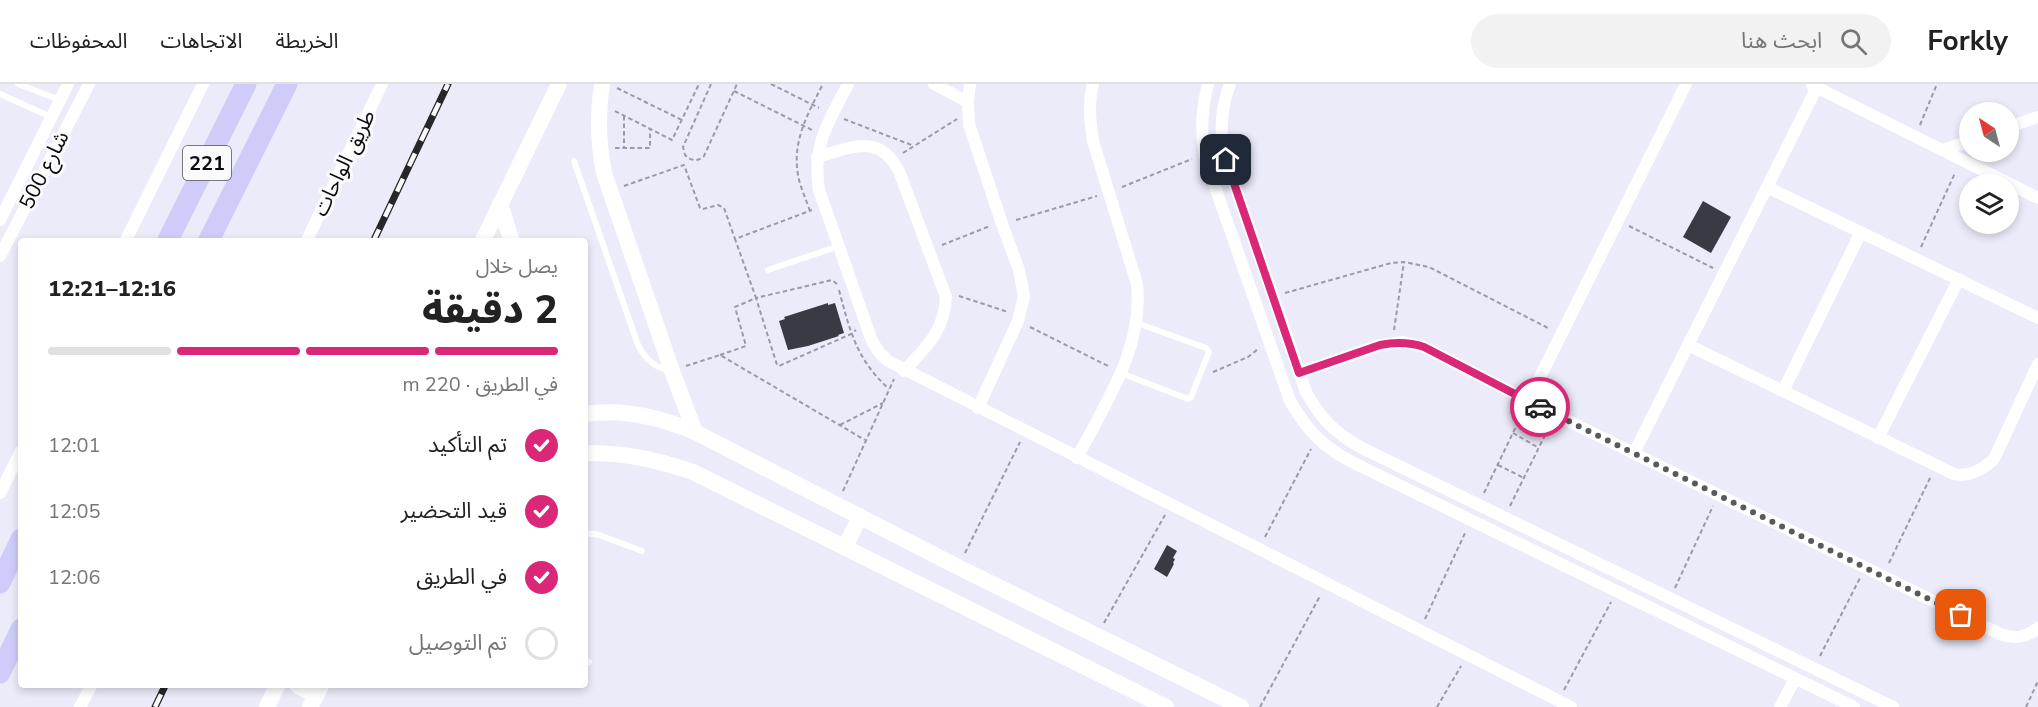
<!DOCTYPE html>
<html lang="ar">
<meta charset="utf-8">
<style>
body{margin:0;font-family:"Nunito Sans","Noto Sans Arabic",sans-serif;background:#f2f2f2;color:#222;direction:rtl;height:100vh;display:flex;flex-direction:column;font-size:22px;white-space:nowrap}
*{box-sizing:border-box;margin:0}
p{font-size:20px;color:#767676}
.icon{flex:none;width:33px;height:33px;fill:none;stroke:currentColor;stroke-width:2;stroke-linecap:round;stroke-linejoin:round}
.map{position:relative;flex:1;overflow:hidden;direction:ltr}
.details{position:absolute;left:18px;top:154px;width:570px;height:450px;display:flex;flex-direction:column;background:#fff;border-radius:6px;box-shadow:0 3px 9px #0003;direction:rtl}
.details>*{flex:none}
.needle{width:39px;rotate:324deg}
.buttons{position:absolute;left:1959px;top:18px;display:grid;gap:12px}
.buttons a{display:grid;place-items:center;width:60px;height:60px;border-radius:50%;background:#fff;box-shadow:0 3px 9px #0003;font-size:30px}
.pin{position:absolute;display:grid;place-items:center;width:51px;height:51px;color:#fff;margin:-26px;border-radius:12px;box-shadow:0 3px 9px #0006}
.courier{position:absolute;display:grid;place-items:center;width:60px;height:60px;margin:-30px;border:4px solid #db2777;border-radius:50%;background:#fff;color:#222;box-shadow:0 2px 8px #0007}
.overview em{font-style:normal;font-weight:800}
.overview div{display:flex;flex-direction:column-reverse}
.overview{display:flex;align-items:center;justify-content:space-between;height:102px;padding:0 30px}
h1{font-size:39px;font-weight:800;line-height:45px}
.bar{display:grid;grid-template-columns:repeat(4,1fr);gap:9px 6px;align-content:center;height:72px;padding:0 30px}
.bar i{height:8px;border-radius:4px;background:#e0e0e0}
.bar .current{background:#db2777}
.bar p{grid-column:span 4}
ol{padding:0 30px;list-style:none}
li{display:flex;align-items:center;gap:18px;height:66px}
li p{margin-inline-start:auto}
li .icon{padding:6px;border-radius:50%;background:#db2777;color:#fff;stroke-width:4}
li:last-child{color:#767676}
li i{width:33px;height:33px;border:3px solid #e0e0e0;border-radius:50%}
header{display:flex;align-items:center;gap:36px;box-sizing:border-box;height:84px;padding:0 30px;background:#fff;border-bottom:2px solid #e0e0e0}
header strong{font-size:28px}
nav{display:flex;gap:33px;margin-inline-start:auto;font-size:21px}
.search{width:420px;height:54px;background:#f2f2f2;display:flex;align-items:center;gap:15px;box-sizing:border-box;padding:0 21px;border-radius:33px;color:#767676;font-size:22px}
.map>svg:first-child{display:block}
.building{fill:#3a3a45}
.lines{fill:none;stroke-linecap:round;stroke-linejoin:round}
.path{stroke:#9b9aa6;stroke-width:2;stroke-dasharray:4.5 3;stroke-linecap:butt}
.lane{stroke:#fff;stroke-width:6}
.street{stroke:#fff;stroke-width:12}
.secondary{stroke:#fff;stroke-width:16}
.highway{stroke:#cfccfa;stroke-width:21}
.rail-casing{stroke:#26262b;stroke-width:7}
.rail{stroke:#fafafd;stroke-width:4.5;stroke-dasharray:14;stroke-linecap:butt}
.done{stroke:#5a5961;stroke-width:6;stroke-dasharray:0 10.8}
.route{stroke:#db2777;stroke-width:8}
.labels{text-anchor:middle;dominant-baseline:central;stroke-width:6;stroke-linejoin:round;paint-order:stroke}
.shield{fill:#fafafd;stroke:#535356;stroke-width:1.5}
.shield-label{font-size:20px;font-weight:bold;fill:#0b0b0f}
.street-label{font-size:21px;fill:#0b0b0f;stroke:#fafafd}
</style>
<header>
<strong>Forkly</strong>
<div class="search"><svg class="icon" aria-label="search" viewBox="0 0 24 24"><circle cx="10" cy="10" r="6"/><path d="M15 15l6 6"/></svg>ابحث هنا</div>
<nav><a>الخريطة</a><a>الاتجاهات</a><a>المحفوظات</a></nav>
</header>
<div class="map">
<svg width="2038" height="623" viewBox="0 0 2038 623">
<rect width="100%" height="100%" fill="#ecebfa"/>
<g class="building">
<polygon points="1703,117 1731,133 1711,169 1683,153"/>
<polygon points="828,219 828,221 835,219 844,249 838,251 839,252 808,262 788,266 779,237 785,235 784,233"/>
<polygon points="1167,461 1177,467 1173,474 1175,475 1173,479 1174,480 1167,493 1154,485"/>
</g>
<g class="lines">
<g class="path">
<path d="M711,0L683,63L685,71C691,77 698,78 704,72L737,0"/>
<polyline points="771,0 819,24"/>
<polyline points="617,4 682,36"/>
<polyline points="734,7 812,46"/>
<polyline points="615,27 672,56 699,0"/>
<polyline points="624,32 624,64"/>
<polyline points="844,35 914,62"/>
<polyline points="1920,41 1937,0"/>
<polyline points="615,64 650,64 650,45"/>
<polyline points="903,69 957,35"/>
<polyline points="624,102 684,81 700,124 703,125 718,121 724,124 735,155"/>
<polyline points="1122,103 1192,75"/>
<path d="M810,127C806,115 800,103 798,91C792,57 808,29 823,0"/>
<polyline points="1016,136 1097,112"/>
<polyline points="1629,142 1713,184"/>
<polyline points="942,161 990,142"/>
<polyline points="1921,163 1955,89"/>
<polyline points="837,200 832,196 756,214 777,281 779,282 851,250 856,246"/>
<path d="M839,206C850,247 856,275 889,305"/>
<polyline points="1285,209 1391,179 1404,178 1429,183 1550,245"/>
<polyline points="959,212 1008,228"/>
<polyline points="1030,243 1110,283"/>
<polyline points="1394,246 1404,178"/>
<polyline points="720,271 746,262 735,223 756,214 735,155 812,126"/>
<polyline points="686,282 720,271 865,356"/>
<polyline points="1213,288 1248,273 1258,265"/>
<polyline points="840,341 883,319"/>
<polyline points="1513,349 1539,364"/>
<polyline points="1498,381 1524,394"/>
<polyline points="843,407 894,295"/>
<polyline points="1484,409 1523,328"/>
<polyline points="1510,422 1550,341"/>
<polyline points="1265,453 1311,365"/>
<polyline points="965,469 1020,358"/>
<polyline points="1889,479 1931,392"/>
<polyline points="1675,504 1713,422"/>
<polyline points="1425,535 1466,447"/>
<polyline points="1104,539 1165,431"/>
<polyline points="1820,572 1860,494"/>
<polyline points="1564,606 1611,518"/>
<polyline points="1260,623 1320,512"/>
<polyline points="1437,623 1461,582"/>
<polyline points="2026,623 2038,597"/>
</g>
<g class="lane">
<polyline points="18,0 60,16"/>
<polyline points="0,10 51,33"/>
<path d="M574,77L638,261C645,274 653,283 668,286"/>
<polyline points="768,186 839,162"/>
<polyline points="1121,289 1188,315 1191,313 1209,268 1206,264 1137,239"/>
<polyline points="585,449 599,451 642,467"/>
<polyline points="585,576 589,578"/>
</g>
<g class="street">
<path d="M848,0C828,39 812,61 819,106L872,257L879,268L888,277L1571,623"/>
<polyline points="934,0 968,18"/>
<polyline points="970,0 968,18 969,40 1002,140 1019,186 1024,212 1018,237 978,324"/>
<path d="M1208,0C1201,27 1200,54 1207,80L1290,317C1308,348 1324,364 1356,380L1854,623"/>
<path d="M1230,0C1220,26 1219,50 1226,76L1306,308C1320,334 1336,350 1362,364L1893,623"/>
<polyline points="1812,1 2038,114"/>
<polyline points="2008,43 2038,33"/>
<polyline points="1943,66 1970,57"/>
<path d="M817,73C852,64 878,48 899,87L946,213C944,248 927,262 904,287"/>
<polyline points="1767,103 2038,234"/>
<polyline points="0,136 68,0"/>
<polyline points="125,158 203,0"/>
<polyline points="306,158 382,0"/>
<polyline points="0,172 89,0"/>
<path d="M1688,261L1954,390C1970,393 1982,386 1994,375L2038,280"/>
<path d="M1299,289L1380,261L1403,258L1424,263L1528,317L2000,550C2015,555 2025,554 2038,544"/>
<polyline points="1783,307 1861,148"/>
<polyline points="1528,317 1686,0"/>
<polyline points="1878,354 1959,195"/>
<polyline points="1634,369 1817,3"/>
<path d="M1077,374C1105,320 1144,263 1137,200L1093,57C1090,37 1088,19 1093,0"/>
<polyline points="0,409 21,367"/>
<polyline points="80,623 91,602"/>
<polyline points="1780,623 1795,595"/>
</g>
<g class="secondary">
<path d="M602,0C597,31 598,58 604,89L672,287L695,348"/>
<polyline points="500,120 512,158"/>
<polyline points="482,158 559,0"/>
<path d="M585,330C623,324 660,333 695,348L958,483L1241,623"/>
<path d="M585,369C626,369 654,375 693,388L1166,623"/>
<polyline points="845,463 860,433"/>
<polyline points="298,602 316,611"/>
<polyline points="267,623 277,602"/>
<polyline points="310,623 321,602"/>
</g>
<g class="highway">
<polyline points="167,158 246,0"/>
<polyline points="208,158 287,0"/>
<polyline points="0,499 21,455"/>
<polyline points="0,589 21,545"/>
</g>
<defs>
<g id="rail">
<polyline points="373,158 448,0"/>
<polyline points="155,623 165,602"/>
</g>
</defs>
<use href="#rail" class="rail-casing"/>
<use href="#rail" class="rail"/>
</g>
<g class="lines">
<polyline class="done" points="1540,323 1961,531"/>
<path class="route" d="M1226,76L1299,289L1380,261C1395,258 1409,258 1424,263L1540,323"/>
</g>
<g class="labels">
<rect class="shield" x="183" y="62" width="48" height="34" rx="4.5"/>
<g class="shield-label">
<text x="207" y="79">221</text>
</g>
<g class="street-label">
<text transform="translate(344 79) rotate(-64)">طريق الواحات</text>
<text transform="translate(44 86) rotate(-63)">شارع 500</text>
</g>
</g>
</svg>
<div class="buttons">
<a><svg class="needle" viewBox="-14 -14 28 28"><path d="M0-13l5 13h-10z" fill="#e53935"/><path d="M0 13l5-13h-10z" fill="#767676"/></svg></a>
<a><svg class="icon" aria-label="layers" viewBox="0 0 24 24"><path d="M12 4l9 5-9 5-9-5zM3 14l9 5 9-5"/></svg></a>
</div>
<div class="pin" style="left:1961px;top:531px;background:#ea580c"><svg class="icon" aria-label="bag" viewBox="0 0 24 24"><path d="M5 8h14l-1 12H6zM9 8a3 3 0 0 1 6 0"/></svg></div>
<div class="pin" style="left:1226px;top:76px;background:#1f2937"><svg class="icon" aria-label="home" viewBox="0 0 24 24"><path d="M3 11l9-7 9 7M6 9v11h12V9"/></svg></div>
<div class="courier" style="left:1540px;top:323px"><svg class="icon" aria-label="car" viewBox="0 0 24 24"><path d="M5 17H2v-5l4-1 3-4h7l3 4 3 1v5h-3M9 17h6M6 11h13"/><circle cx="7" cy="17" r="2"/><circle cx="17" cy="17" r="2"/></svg></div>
<section class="details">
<div class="overview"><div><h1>2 دقيقة</h1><p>يصل خلال</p></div><em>12:16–12:21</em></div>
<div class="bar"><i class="current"></i><i class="current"></i><i class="current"></i><i></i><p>في الطريق · 220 m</p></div>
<ol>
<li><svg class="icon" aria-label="check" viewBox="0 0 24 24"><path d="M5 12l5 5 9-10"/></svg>تم التأكيد<p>12:01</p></li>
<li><svg class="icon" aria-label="check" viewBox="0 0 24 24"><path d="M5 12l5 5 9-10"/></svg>قيد التحضير<p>12:05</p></li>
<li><svg class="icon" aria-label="check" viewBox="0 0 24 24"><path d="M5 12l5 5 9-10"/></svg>في الطريق<p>12:06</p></li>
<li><i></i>تم التوصيل</li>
</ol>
</section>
</div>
